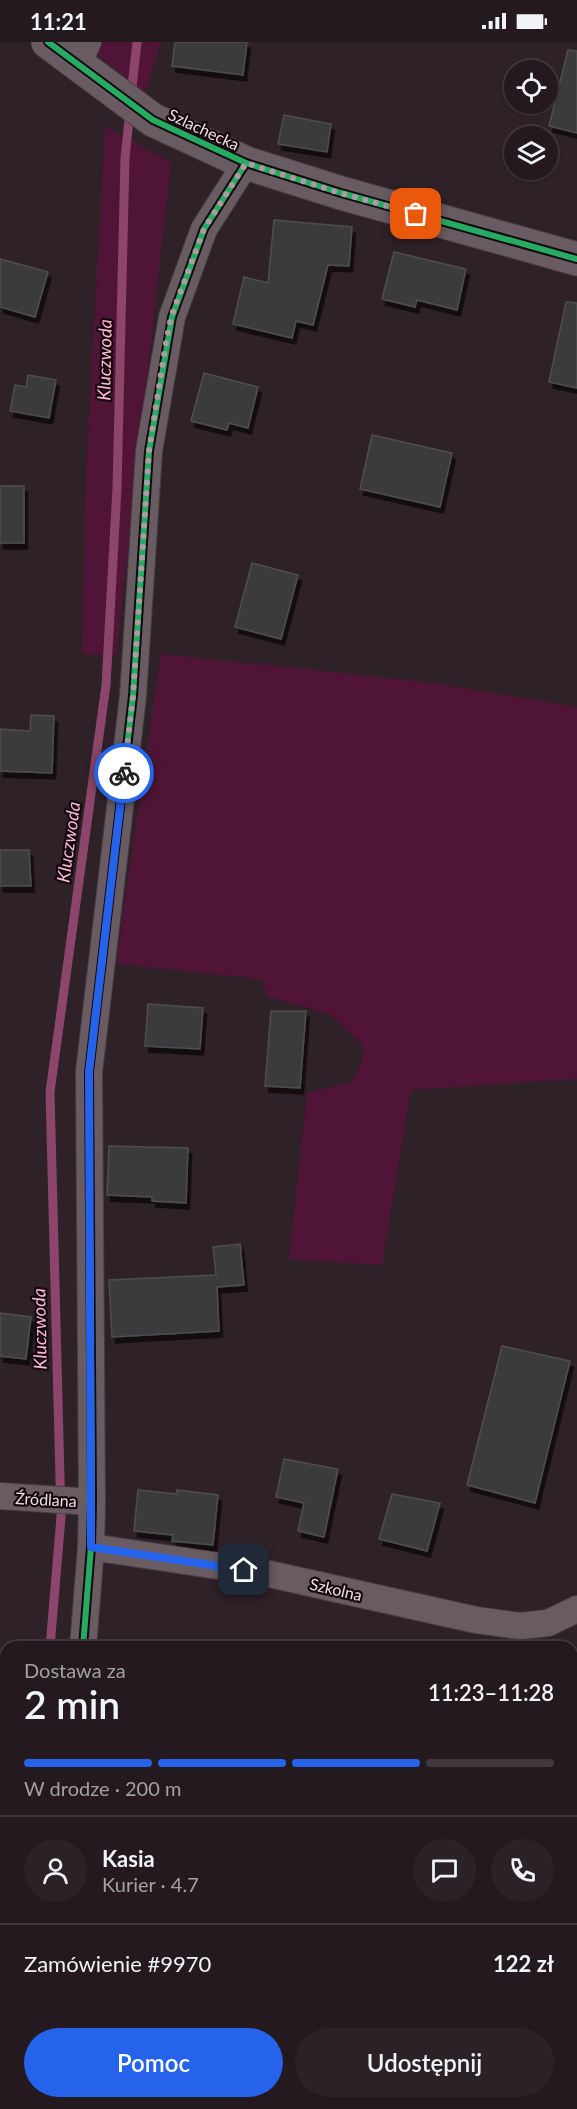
<!DOCTYPE html>
<html lang="pl">
<meta charset="utf-8">
<style>
body{margin:0;font-family:Lato,sans-serif;background:#2b2227;color:#f1f3f6;height:100vh;display:flex;flex-direction:column;font-size:22px;white-space:nowrap}
*{box-sizing:border-box;margin:0}
p{font-size:20px;color:#a3a0a4}
.icon{flex:none;width:33px;height:33px;fill:none;stroke:currentColor;stroke-width:2;stroke-linecap:round;stroke-linejoin:round}
.map{position:relative;flex:1;overflow:hidden}
.drawer{position:absolute;left:0px;top:1599px;width:578px;height:468px;display:flex;flex-direction:column;background:#23191e;border-radius:18px 18px 0 0;box-shadow:0 2px 4px #0004,0 0 0 2px #40383c}
.drawer>*{flex:none}
.buttons{position:absolute;left:504px;top:18px;display:grid;gap:12px}
.buttons a{display:grid;place-items:center;width:54px;height:54px;border-radius:50%;background:#23191e;box-shadow:0 2px 4px #0004,0 0 0 2px #40383c;font-size:30px}
.pin{position:absolute;display:grid;place-items:center;width:51px;height:51px;color:#fff;margin:-26px;border-radius:12px;box-shadow:0 3px 9px #0006}
.courier{position:absolute;display:grid;place-items:center;width:60px;height:60px;margin:-30px;border:4px solid #2563eb;border-radius:50%;background:#fff;color:#222;box-shadow:0 2px 8px #0007}
.headline em{font-style:normal;font-weight:600}
.headline div{display:flex;flex-direction:column-reverse}
.headline{display:flex;align-items:center;justify-content:space-between;height:102px;padding:0 24px}
h1{font-size:39px;font-weight:600;line-height:45px}
.bar{display:grid;grid-template-columns:repeat(4,1fr);gap:9px 6px;align-content:center;height:72px;padding:0 24px}
.bar i{height:8px;border-radius:4px;background:#40383c}
.bar .current{background:#2563eb}
.bar p{grid-column:span 4}
.line{display:flex;align-items:center;gap:15px;padding:0 24px;border-top:2px solid #40383c}
.line div{flex:1}
.round{display:grid;place-items:center;flex:none;width:63px;height:63px;border-radius:32px;background:#2b2227}
.action{display:flex;gap:12px;margin-top:auto;padding:12px 24px}
.action a{flex:1;height:69px;border-radius:36px;background:#2563eb;color:#fff;font-size:24px;font-weight:600;line-height:69px;text-align:center}
.action a+a{background:#2b2227;color:#f1f3f6}
.status{display:flex;justify-content:space-between;align-items:center;height:42px;padding:0 30px;background:#23191e;direction:ltr}
.status svg{height:16px;fill:currentColor}
.map>svg:first-child{display:block}
.green{fill:#501536}
.lines{fill:none;stroke-linecap:round;stroke-linejoin:round}
.stream{stroke:#8c4669;stroke-width:9}
.building{fill:#3b3a3e;stroke:#4f4e51;stroke-width:1.5;filter:url(#shadow)}
.street-casing{stroke:#493d43;stroke-width:28}
.secondary-casing{stroke:#493d43;stroke-width:35}
.street{stroke:#685c62;stroke-width:26}
.secondary{stroke:#685c62;stroke-width:33}
.cycleway-casing{stroke:#15090f;stroke-width:10}
.cycleway{stroke:#26ab63;stroke-width:6}
.done{stroke:#ac9ba2;stroke-width:6;stroke-dasharray:0 10.8}
.route{stroke:#2563eb;stroke-width:8}
.labels{text-anchor:middle;dominant-baseline:central;stroke-width:4.5;stroke-linejoin:round;paint-order:stroke}
.street-label{font-size:16px;fill:#efdde4;stroke:#15090f}
.water-label{font-size:18px;font-style:italic;fill:#fcbad7;stroke:#15090f}
</style>
<div class="status"><b>11:21</b><svg viewBox="0 0 49 12"><path d="M0 12V9h3v3zM5 12V6h3v6zM10 12V3h3v9zM15 12V0h3v12zM26 1h20v11H26zM47 4h2v5h-2z"/></svg></div>
<div class="map">
<svg width="577" height="2067" viewBox="0 0 577 2067">
<defs>
<filter id="shadow"><feDropShadow dx="3.5" dy="6" stdDeviation="0" flood-color="#0009"/></filter>
</defs>
<rect width="100%" height="100%" fill="#2f2128"/>
<g class="green">
<polygon points="103,0 161,0 145,51 97,13"/>
<polygon points="105,84 171,120 116,614 82,612 86,432"/>
<polygon points="161,612 418,639 577,665 577,1037 411,1048 382,1223 289,1217 307,1051 350,1041 362,1021 363,1003 329,972 267,954 262,937 118,922 118,907"/>
</g>
<g class="lines">
<g class="stream">
<polyline points="131,54 137,0"/>
<polyline points="50,1605 61,1475 50,1050 106,643 117,446 125,116 130,68"/>
<polyline points="112,2061 115,2067"/>
</g>
</g>
<g class="building">
<polygon points="175,0 247,0 243,33 172,24"/>
<polygon points="568,8 577,9 577,91 549,84"/>
<polygon points="284,73 331,82 327,110 278,102"/>
<polygon points="274,178 352,185 349,224 328,223 313,283 296,279 292,296 233,282 244,235 268,241"/>
<polygon points="394,210 466,227 457,268 417,258 415,265 382,257"/>
<polygon points="0,217 48,230 35,275 0,265"/>
<polygon points="566,260 577,261 577,346 549,340"/>
<polygon points="204,331 258,345 248,386 229,381 227,388 191,379"/>
<polygon points="28,333 56,338 49,376 10,369 15,343 26,345"/>
<polygon points="372,393 452,411 440,465 360,447"/>
<rect x="0" y="444" width="24" height="57"/>
<polygon points="252,521 298,533 281,597 235,585"/>
<polygon points="31,673 54,674 52,731 0,729 0,687 30,689"/>
<polygon points="0,808 29,808 31,844 0,844"/>
<polygon points="148,962 203,966 200,1007 145,1004"/>
<polygon points="271,969 306,969 300,1046 265,1044"/>
<polygon points="109,1104 188,1106 186,1161 152,1159 152,1155 107,1153"/>
<polygon points="240,1202 244,1243 217,1245 219,1289 112,1295 109,1238 216,1233 213,1205"/>
<polygon points="0,1271 31,1275 26,1317 0,1314"/>
<polygon points="502,1304 570,1319 535,1461 467,1443"/>
<polygon points="284,1417 338,1427 324,1495 298,1489 304,1461 276,1455"/>
<polygon points="138,1448 177,1452 177,1448 218,1453 213,1503 172,1499 173,1493 134,1489"/>
<polygon points="392,1452 440,1461 427,1509 379,1497"/>
</g>
<g class="lines">
<defs>
<g id="street">
<polyline points="77,24 88,0"/>
<polyline points="0,1454 92,1460"/>
<polyline points="91,1505 265,1531 476,1578 520,1584 548,1581 577,1567"/>
<polyline points="83,1605 91,1505 92,1460 89,1030 133,654 149,409 172,275 204,187 246,121"/>
<polyline points="572,1947 577,1945"/>
<polyline points="82,2061 85,2067"/>
<polyline points="147,2061 150,2067"/>
</g>
<polyline id="secondary" points="48,0 153,78 246,121 341,151 577,217"/>
</defs>
<use href="#street" class="street-casing"/>
<use href="#secondary" class="secondary-casing"/>
<use href="#street" class="street"/>
<use href="#secondary" class="secondary"/>
<defs>
<g id="cycleway">
<polyline points="48,0 153,78 246,121 341,151 577,217"/>
<polyline points="83,1605 91,1505 92,1460 89,1030 133,654 149,409 172,275 204,187 246,121"/>
</g>
</defs>
<use href="#cycleway" class="cycleway-casing"/>
<use href="#cycleway" class="cycleway"/>
</g>
<g class="lines">
<polyline class="done" points="124,731 133,654 149,409 165,306 171,275 204,187 246,121 340,151 416,172"/>
<polyline class="route" points="124,731 89,1030 91,1505 244,1528"/>
</g>
<g class="labels">
<g class="street-label">
<text transform="translate(204 87) rotate(25)">Szlachecka</text>
<text transform="translate(46 1457) rotate(3)">Źródlana</text>
<text transform="translate(336 1547) rotate(13)">Szkolna</text>
</g>
<g class="water-label">
<text transform="translate(104 318) rotate(-89)">Kluczwoda</text>
<text transform="translate(68 800) rotate(-82)">Kluczwoda</text>
<text transform="translate(39 1287) rotate(-91)">Kluczwoda</text>
</g>
</g>
</svg>
<div class="buttons">
<a><svg class="icon" aria-label="locate" viewBox="0 0 24 24"><circle cx="12" cy="12" r="6"/><path d="M12 2v4M12 18v4M2 12h4M18 12h4"/></svg></a>
<a><svg class="icon" aria-label="layers" viewBox="0 0 24 24"><path d="M12 4l9 5-9 5-9-5zM3 14l9 5 9-5"/></svg></a>
</div>
<div class="pin" style="left:416px;top:172px;background:#ea580c"><svg class="icon" aria-label="bag" viewBox="0 0 24 24"><path d="M5 8h14l-1 12H6zM9 8a3 3 0 0 1 6 0"/></svg></div>
<div class="pin" style="left:244px;top:1528px;background:#1f2937"><svg class="icon" aria-label="home" viewBox="0 0 24 24"><path d="M3 11l9-7 9 7M6 9v11h12V9"/></svg></div>
<div class="courier" style="left:124px;top:731px"><svg class="icon" aria-label="bike" viewBox="0 0 24 24"><circle cx="6" cy="16" r="4"/><circle cx="18" cy="16" r="4"/><path d="M6 16l4-8h5l3 8M10 8l3 8H6M13 5h3"/></svg></div>
<section class="drawer">
<div class="headline"><div><h1>2 min</h1><p>Dostawa za</p></div><em>11:23–11:28</em></div>
<div class="bar"><i class="current"></i><i class="current"></i><i class="current"></i><i></i><p>W drodze · 200 m</p></div>
<div class="line" style="height:108px"><a class="round"><svg class="icon" aria-label="person" viewBox="0 0 24 24"><circle cx="12" cy="8" r="4"/><path d="M4 21q1-7 8-7t8 7"/></svg></a><div><b>Kasia</b><p>Kurier · 4.7</p></div><a class="round"><svg class="icon" aria-label="chat" viewBox="0 0 24 24"><path d="M4 5h16v11H9l-5 4z"/></svg></a><a class="round"><svg class="icon" aria-label="phone" viewBox="0 0 24 24"><path d="M5 4h4l2 5-3 2q2 4 5 5l2-3 5 2v4C11 20 4 13 5 4z"/></svg></a></div>
<div class="line" style="height:78px"><div>Zamówienie #9970</div><b>122 zł</b></div>
<div class="action"><a>Pomoc</a><a>Udostępnij</a></div>
</section>
</div>
